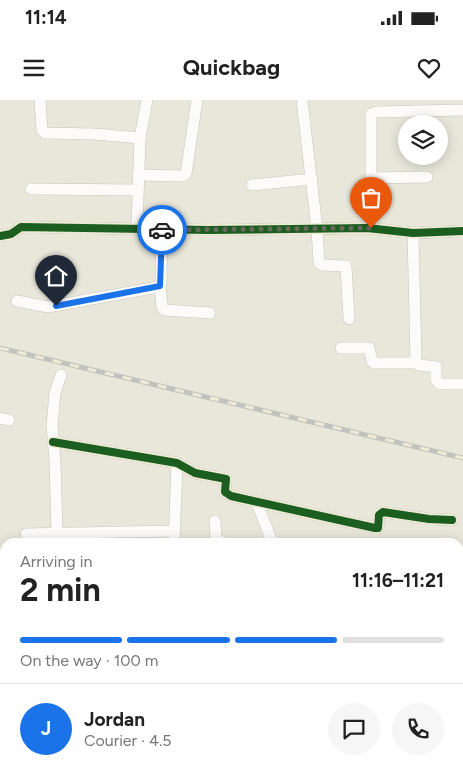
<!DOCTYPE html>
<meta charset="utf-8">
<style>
body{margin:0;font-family:Figtree,sans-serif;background:#f6f6f6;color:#222;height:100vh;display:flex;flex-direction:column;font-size:19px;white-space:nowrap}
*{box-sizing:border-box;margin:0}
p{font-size:16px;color:#767676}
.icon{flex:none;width:28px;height:28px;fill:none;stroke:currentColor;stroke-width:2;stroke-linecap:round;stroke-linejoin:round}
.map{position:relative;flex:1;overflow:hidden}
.drawer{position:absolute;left:0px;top:438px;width:464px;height:246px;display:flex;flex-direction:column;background:#fff;border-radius:15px 15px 0 0;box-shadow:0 2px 12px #0003}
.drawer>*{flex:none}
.tools{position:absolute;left:398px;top:15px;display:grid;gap:10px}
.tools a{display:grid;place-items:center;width:50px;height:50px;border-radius:50%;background:#fff;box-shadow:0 2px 12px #0003;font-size:25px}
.pin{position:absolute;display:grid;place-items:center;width:42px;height:42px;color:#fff;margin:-51px -21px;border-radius:50% 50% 50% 0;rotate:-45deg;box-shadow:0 0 5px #0007}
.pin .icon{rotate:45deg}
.courier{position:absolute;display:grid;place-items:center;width:50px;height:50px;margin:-25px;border:4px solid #1a73e8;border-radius:50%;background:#fff;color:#222;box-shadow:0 1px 6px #0007}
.head em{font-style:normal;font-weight:700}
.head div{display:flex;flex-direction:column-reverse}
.head{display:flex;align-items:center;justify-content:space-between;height:85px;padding:0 20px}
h1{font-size:32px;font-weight:700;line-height:38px}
.bar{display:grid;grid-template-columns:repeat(4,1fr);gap:8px 5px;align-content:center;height:60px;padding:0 20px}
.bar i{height:6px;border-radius:4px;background:#e0e0e0}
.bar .on{background:#1a73e8}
.bar p{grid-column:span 4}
.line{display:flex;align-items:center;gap:12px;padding:0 20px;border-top:1px solid #e0e0e0}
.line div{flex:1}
.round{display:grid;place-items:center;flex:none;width:52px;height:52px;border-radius:26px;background:#f6f6f6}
.status{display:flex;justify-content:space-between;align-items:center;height:35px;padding:0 25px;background:#fff;direction:ltr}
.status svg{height:14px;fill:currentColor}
header{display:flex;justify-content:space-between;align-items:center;height:65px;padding:0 20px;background:#fff;font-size:22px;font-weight:700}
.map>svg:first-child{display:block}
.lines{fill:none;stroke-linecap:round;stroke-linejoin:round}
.minor-casing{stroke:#c7c5bb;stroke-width:12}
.minor{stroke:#fcfbf9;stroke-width:11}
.rail-casing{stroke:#c2c2be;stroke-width:5}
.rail{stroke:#efebd4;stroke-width:3;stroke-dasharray:9;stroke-linecap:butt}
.cycleway-casing{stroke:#efebd4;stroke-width:11}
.cycleway{stroke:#1b5e20;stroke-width:8}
.done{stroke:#6a695e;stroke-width:5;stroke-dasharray:0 9}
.route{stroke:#1a73e8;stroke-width:6}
</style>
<div class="status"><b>11:14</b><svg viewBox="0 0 49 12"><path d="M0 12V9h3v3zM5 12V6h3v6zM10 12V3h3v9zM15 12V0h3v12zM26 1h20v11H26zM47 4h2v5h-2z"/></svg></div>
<header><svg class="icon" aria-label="menu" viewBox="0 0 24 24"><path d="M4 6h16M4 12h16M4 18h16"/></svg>Quickbag<svg class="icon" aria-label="heart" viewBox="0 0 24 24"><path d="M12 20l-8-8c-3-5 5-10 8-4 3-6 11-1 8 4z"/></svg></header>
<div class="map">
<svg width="463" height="683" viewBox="0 0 463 683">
<rect width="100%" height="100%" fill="#e9e7da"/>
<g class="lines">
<defs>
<g id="minor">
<polyline points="40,0 42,30 45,33 94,34 140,38"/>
<polyline points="302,0 317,129 319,163 322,165 346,166 349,219"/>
<polyline points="138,75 182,76 186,74 197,0"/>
<polyline points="371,78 427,77"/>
<polyline points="252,85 312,79"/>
<polyline points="31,89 138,90"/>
<polyline points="137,128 140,38 147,0"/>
<polyline points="371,128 371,14 376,12 463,10"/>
<polyline points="413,133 416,261 419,265 436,267 436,280 440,284 463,284"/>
<polyline points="0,136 11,134 21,127 208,130 367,128 413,133 463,131"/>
<polyline points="160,186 162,207 164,210 210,213"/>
<polyline points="17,201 48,207 158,187 161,184 162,129"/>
<polyline points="341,248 369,248 372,261 374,263 417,263"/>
<polyline points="0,318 9,320"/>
<polyline points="53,342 177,363 195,373 226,379 225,392 231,396 375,428 378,428 379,415 383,412 429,419 452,420"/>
<polyline points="257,403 272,442"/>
<polyline points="215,421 216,439 222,442"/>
<polyline points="57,433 55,361 52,326 55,293 61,275"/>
<polyline points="26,434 174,431"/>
<polyline points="174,442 177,363"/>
<polyline points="459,467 463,466"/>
<polyline points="0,552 5,551"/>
<polyline points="0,645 1,651"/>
<polyline points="55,679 55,683"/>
<polyline points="83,679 83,683"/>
<polyline points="328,679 329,683"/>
</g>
</defs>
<use href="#minor" class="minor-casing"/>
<use href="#minor" class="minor"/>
<defs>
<polyline id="rail" points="0,248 463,358"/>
</defs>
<use href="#rail" class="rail-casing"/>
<use href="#rail" class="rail"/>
<defs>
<g id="cycleway">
<polyline points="0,136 11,134 21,127 208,130 367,128 413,133 463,131"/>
<polyline points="53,342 177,363 195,373 226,379 225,392 231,396 375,428 378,428 379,415 383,412 429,419 452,420"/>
</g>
</defs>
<use href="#cycleway" class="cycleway-casing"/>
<use href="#cycleway" class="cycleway"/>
</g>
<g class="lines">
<polyline class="done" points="162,130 371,128"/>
<polyline class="route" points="56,206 160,186 162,130"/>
</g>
</svg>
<div class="tools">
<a><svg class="icon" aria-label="layers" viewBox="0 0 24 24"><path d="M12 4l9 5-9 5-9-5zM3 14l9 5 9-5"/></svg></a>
</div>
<div class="pin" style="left:371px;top:128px;background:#ea580c"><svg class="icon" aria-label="bag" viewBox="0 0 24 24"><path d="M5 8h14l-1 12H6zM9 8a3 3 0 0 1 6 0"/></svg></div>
<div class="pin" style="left:56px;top:206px;background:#1f2937"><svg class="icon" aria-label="home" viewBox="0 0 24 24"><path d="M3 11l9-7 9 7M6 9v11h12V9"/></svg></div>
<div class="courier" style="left:162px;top:130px"><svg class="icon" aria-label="car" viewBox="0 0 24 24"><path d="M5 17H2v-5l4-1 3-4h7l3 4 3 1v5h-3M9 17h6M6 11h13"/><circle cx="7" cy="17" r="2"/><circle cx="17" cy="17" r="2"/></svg></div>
<section class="drawer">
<div class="head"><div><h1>2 min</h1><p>Arriving in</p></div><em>11:16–11:21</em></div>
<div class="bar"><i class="on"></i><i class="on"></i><i class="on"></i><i></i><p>On the way · 100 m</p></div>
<div class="line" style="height:90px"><b class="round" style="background:#1a73e8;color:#fff">J</b><div><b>Jordan</b><p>Courier · 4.5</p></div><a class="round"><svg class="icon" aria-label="chat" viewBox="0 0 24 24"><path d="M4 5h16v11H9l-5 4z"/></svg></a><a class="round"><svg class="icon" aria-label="phone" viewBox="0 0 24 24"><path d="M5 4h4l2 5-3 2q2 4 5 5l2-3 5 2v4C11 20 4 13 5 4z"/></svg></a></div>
</section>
</div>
